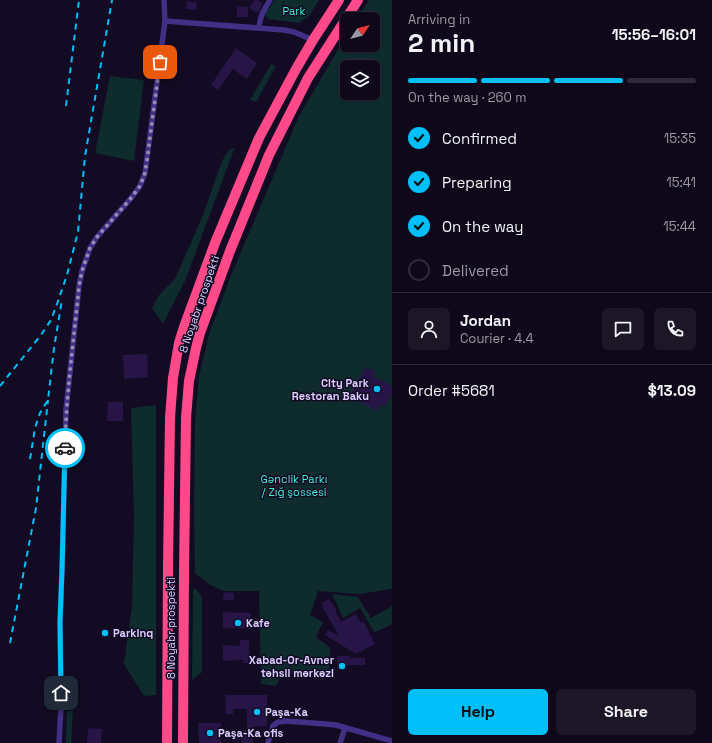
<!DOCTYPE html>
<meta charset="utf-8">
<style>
body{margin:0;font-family:"Space Grotesk",sans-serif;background:#1c1627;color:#f1f3f6;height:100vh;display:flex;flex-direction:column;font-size:15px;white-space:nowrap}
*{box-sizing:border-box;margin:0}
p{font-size:13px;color:#9b9aa2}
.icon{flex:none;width:22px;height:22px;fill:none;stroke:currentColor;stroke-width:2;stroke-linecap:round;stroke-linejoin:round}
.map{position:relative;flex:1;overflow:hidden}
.drawer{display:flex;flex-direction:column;background:#0e081a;width:320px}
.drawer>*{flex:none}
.needle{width:26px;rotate:55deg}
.buttons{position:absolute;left:340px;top:12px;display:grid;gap:8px}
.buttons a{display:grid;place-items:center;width:40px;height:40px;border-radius:6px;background:#0e081a;box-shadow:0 1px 3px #0004,0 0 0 1px #2e2939;font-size:20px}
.pin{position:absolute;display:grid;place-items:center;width:34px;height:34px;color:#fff;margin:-17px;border-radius:8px;box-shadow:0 2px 6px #0006}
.courier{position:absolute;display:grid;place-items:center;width:40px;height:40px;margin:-20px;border:3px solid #00bff9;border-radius:50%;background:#fff;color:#222;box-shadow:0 1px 5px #0007}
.head em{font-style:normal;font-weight:600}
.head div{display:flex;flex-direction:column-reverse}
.head{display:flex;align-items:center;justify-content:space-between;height:68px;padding:0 16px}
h1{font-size:26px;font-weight:600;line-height:30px}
.bar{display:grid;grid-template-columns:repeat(4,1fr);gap:6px 4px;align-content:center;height:48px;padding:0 16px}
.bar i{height:5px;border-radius:3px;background:#2e2939}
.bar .current{background:#00bff9}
.bar p{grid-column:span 4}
.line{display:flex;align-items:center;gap:10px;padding:0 16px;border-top:1px solid #2e2939}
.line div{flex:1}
.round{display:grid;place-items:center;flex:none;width:42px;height:42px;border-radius:6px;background:#1c1627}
ol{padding:0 16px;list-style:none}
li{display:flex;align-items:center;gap:12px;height:44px}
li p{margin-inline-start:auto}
li .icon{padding:4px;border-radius:50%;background:#00bff9;color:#111;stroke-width:4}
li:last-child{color:#9b9aa2}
li i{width:22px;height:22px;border:2px solid #2e2939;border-radius:50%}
.action{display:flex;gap:8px;margin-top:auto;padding:8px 16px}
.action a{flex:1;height:46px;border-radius:6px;background:#00bff9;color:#111;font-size:16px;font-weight:600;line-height:46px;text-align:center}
.action a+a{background:#1c1627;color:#f1f3f6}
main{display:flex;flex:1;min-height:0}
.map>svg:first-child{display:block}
.green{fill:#0e2b2e;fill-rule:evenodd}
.building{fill:#261546}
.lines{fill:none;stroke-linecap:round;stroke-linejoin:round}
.street{stroke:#403187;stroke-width:5.5}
.highway{stroke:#ff4988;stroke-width:10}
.rail{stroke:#00bff9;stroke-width:2;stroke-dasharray:6 5;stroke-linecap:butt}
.done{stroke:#948ab2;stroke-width:4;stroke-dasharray:0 7.2}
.route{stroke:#00bff9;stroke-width:5}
.poi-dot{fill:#00bff9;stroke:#130b23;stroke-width:1.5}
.labels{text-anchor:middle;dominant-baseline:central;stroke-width:3;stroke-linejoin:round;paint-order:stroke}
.park-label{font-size:11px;fill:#4debd9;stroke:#130b23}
.street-label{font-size:11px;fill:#daceff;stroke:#130b23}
.poi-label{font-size:11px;font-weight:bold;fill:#daceff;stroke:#130b23;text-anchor:start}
</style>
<main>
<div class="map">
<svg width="392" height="743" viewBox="0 0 392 743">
<rect width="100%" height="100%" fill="#130b23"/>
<g class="green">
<polygon points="275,0 319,0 309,16 299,23 268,19 265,13"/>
<path d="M369,0H392V589L359,594L318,591L310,615L323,622L318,632L316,638L327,645L330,649V664L329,670L325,675L318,679L283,672L276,686L261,684L259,591H224L210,585L195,573L194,513L195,421L199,376L210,331L232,273L299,116L347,34V45H373V19H357ZM347,67H373V93H347Z"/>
<polygon points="271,64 276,66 256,102 250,100"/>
<polygon points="110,76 144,80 134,161 95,153"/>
<polygon points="235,147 185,281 163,324 152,308 159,295 175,279 203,215 222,161 228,151"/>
<polygon points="156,405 156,695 144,696 124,664 132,607 134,517 131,408"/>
<polygon points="193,589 196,589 200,594 202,598 202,672 192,680"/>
<polygon points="332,594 358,597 371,618 392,606 392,624 378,631 374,632 360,608 343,618"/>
<polygon points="67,711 73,711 71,743 66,743"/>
</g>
<g class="building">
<polygon points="254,0 257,0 263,4 258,13 249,8"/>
<polygon points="187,1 197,3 196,10 186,9"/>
<polygon points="237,6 248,7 248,17 237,17"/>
<polygon points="236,48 257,63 247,79 233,69 218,90 211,85"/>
<polygon points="147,354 148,377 124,379 123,355"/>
<polygon points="366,367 376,372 373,376 392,386 392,393 385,407 381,404 377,411 349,396"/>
<polygon points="108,402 123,402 123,421 107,421"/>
<polygon points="224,592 234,593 234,600 223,600"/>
<polygon points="329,599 330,602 331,601 337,612 336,613 341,622 356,614 361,623 364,622 375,644 356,654 325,635 328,630 339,636 322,606 323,606 322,603"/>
<polygon points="223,612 251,613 251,629 223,628"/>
<polygon points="240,640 249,640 250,663 243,663 243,660 223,661 223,645 240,646"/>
<polygon points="337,656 352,656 348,658 365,658 365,665 337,665"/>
<polygon points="225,695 267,695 267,726 252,727 253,743 242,743 241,739 236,740 235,735 241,735 241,731 247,730 247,709 233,709 233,714 226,714"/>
<polygon points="198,723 221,723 221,743 199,743"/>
<polygon points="88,728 102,729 101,743 87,743"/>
</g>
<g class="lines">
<g class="street">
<polyline points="164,0 165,21"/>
<path d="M259,27C260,16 264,10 270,0"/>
<polyline points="59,743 61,707 60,622 62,571 66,410 79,286 82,271 90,248 97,237 132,197 140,186 145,173 165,21 284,30 294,32 313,40"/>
<polyline points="268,743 273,726 278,722 285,721 326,724 336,725 392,741"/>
<polyline points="340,743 345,728"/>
</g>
<g class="highway">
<polyline points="167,743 168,567 170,418 173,378 179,343 184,327 215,243 259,138 296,69 313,40 339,0"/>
<polyline points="183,743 184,573 186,418 189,381 196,348 200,333 230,251 269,155 308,78 358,0"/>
</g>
<g class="rail">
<polyline points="66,106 79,0"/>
<polyline points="0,386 41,335 51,320 57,304 67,275 78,232 85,156 112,0"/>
<polyline points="30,459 35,428 40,413 48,400 54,348 62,300"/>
<polyline points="10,643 36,508 48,400"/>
</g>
</g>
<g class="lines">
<path class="done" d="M65,448C66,393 74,340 79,286L82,271L90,248L97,237L132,197L140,186L145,173L147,160L160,62"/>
<polyline class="route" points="61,693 60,622 62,570 65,448"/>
</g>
<g class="poi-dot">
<circle cx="377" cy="389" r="4"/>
<circle cx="238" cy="623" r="4"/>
<circle cx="105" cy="633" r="4"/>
<circle cx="342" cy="666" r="4"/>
<circle cx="257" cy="712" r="4"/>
<circle cx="210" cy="733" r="4"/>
</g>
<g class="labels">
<g class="park-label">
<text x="294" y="11">Park</text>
<text x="294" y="479">Gənclik Parkı<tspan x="294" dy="13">/ Zığ şossesi</tspan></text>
</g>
<g class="street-label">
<text transform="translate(199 304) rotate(-71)">8 Noyabr prospekti</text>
<text transform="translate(171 628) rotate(-90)">8 Noyabr prospekti</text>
</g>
<g class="poi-label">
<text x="369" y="383" text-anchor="end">City Park<tspan x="369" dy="13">Restoran Baku</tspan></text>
<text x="246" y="623">Kafe</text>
<text x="113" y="633">Parkinq</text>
<text x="334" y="660" text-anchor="end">Xabad-Or-Avner<tspan x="334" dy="13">təhsil mərkəzi</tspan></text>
<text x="265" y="712">Paşa-Ka</text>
<text x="218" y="733">Paşa-Ka ofis</text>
</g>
</g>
</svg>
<div class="buttons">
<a><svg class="needle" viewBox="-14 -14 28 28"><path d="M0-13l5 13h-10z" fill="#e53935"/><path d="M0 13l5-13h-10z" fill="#9b9aa2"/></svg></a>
<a><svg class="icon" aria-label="layers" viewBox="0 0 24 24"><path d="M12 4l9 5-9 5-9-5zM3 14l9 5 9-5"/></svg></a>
</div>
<div class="pin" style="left:160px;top:62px;background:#ea580c"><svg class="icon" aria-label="bag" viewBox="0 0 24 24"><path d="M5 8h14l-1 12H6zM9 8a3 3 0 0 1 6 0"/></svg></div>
<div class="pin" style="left:61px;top:693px;background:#1f2937"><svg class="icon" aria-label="home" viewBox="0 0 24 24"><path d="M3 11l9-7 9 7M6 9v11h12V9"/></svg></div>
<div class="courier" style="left:65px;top:448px"><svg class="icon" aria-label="car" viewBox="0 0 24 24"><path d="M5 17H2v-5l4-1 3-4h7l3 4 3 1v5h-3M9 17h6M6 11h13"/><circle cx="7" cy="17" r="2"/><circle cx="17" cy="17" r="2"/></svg></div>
</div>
<section class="drawer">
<div class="head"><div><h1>2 min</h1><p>Arriving in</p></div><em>15:56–16:01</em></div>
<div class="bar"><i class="current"></i><i class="current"></i><i class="current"></i><i></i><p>On the way · 260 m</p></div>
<ol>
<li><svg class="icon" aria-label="check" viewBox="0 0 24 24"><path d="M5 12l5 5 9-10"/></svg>Confirmed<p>15:35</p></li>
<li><svg class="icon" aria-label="check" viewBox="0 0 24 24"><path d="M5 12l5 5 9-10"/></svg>Preparing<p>15:41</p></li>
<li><svg class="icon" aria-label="check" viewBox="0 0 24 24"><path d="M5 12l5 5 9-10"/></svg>On the way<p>15:44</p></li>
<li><i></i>Delivered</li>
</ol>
<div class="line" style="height:72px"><a class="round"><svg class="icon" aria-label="person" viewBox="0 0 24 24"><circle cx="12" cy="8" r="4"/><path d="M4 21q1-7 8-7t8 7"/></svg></a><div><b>Jordan</b><p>Courier · 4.4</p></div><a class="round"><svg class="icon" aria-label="chat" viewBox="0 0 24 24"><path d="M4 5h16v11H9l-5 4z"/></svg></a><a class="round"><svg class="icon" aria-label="phone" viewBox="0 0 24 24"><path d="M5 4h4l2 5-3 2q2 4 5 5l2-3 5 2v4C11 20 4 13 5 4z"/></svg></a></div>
<div class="line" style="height:52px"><div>Order #5681</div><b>$13.09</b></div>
<div class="action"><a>Help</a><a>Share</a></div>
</section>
</main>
